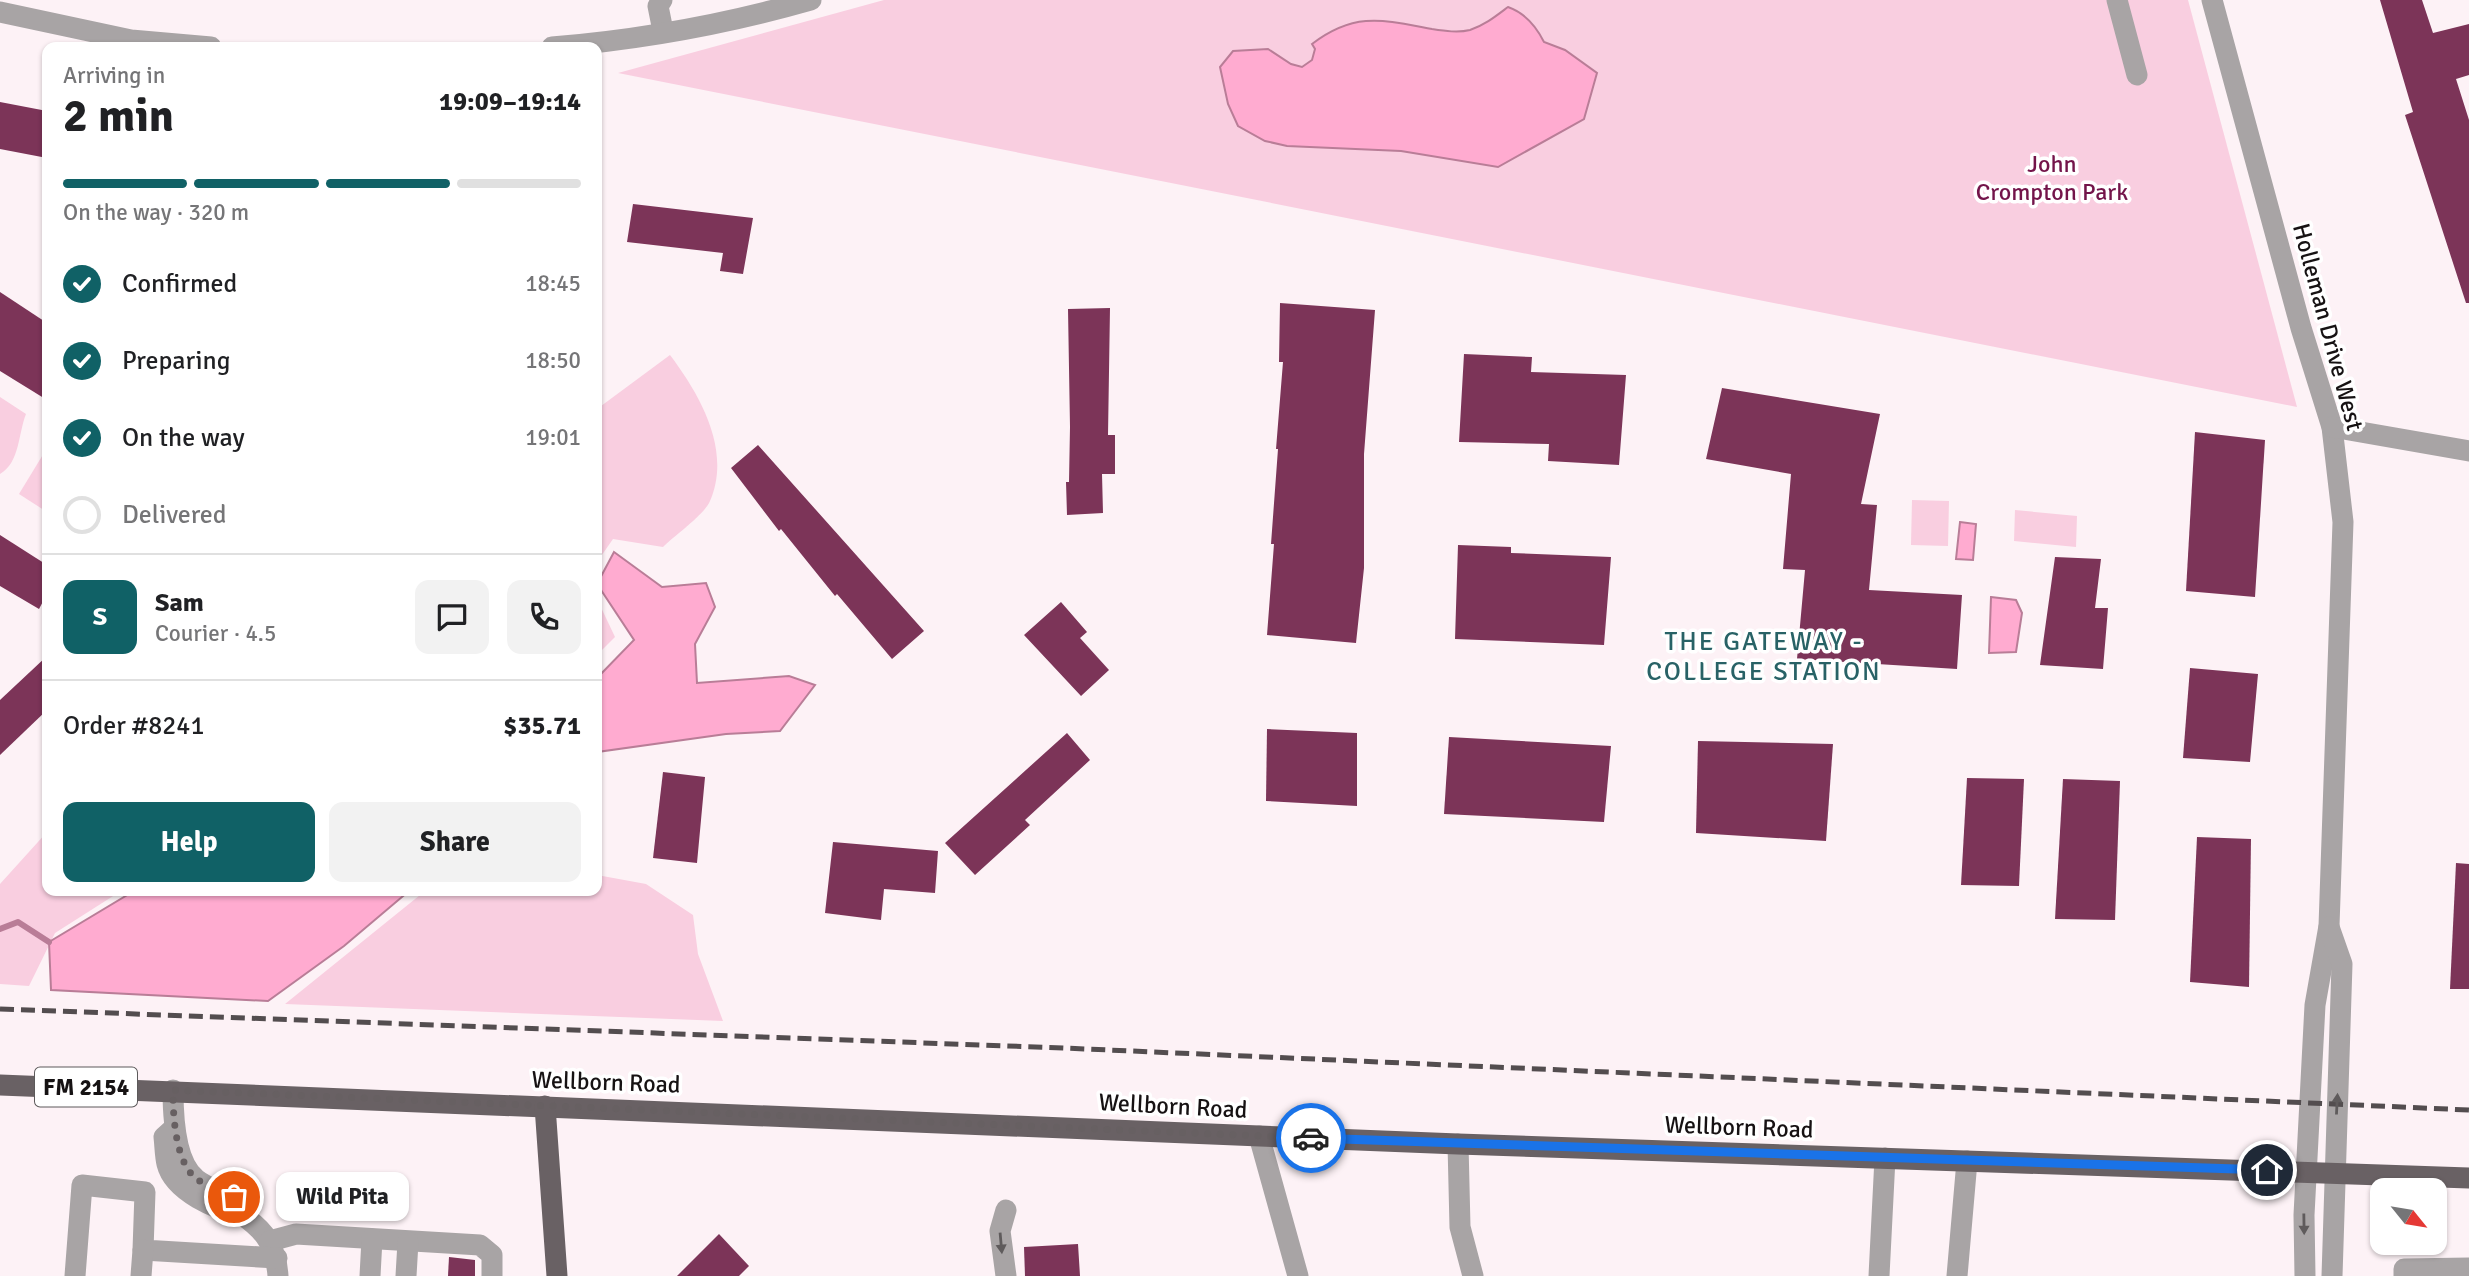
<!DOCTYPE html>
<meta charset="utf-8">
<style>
body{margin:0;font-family:Signika,sans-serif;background:#f2f2f2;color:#202124;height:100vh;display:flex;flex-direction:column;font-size:26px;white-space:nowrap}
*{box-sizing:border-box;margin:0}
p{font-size:23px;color:#757577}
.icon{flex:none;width:38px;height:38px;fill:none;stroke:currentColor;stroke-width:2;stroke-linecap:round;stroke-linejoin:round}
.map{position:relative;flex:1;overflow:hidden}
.panel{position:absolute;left:42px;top:42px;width:560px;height:854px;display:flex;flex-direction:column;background:#fff;border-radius:14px;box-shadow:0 2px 5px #0004}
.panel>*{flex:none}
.needle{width:46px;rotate:120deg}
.controls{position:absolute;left:2370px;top:1178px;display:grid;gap:14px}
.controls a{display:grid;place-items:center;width:77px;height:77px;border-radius:14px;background:#fff;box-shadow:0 2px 5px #0004;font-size:35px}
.pin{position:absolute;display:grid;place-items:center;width:60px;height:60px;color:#fff;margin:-30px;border:4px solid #fff;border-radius:50%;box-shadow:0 2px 7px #0007}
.courier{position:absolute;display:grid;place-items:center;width:70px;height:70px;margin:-35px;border:5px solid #1a73e8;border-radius:50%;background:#fff;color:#222;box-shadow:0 2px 9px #0007}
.bubble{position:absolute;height:49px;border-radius:14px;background:#fff;box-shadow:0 2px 5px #0004;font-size:23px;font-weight:800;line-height:49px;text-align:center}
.headline em{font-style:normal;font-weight:800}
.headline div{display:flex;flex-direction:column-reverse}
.headline{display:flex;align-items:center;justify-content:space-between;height:119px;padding:0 21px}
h1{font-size:46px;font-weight:800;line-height:52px}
.bar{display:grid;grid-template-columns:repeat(4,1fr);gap:10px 7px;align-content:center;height:84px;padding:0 21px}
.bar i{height:9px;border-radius:5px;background:#e0e0e0}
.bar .active{background:#106166}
.bar p{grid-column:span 4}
.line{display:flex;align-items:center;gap:18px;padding:0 21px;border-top:2px solid #e0e0e0}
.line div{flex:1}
.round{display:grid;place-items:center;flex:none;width:74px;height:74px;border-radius:14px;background:#f2f2f2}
ol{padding:0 21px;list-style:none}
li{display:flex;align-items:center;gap:21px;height:77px}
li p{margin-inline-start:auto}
li .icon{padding:7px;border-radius:50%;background:#106166;color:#fff;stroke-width:4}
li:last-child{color:#757577}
li i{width:38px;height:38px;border:4px solid #e0e0e0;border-radius:50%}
.action{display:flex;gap:14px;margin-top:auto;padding:14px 21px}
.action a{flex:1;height:80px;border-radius:14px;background:#106166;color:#fff;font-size:28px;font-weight:800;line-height:80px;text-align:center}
.action a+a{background:#f2f2f2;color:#202124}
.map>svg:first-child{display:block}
.green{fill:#f9cee0}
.water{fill:#ffabd0;stroke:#b97d97;stroke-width:2}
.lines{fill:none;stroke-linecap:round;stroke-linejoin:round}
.stream{stroke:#b97d97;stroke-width:6}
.building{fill:#7c3458}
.minor{stroke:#a8a4a5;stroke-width:21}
.major{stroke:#696164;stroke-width:21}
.rail{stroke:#534d4f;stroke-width:5;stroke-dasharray:14 7;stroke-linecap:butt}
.oneway{fill:#5f5b5c}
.done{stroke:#676062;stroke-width:7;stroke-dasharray:0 12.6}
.route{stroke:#1a73e8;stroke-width:9}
.labels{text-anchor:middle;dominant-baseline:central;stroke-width:7;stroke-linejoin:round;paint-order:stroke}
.shield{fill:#fff;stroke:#5c595a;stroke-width:2}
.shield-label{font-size:23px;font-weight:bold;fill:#161213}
.park-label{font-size:24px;fill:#73144a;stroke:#fff}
.street-label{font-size:24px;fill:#161213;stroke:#fff}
.neighbourhood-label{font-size:26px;letter-spacing:2px;fill:#286266;stroke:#fff}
</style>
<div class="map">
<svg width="2469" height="1276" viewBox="0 0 2469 1276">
<rect width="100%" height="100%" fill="#fdf2f6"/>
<g class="green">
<polygon points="884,0 2188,0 2297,407 618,73"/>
<path d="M670,355C700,395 732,450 710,501C705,514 674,536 663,547L613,539L597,562V409Z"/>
<path d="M0,397L26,414C18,434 20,462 0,474Z"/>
<polygon points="47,448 47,512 19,494"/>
<polygon points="1912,500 1949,501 1948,546 1911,545"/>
<polygon points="2015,510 2077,516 2076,547 2014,541"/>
<polygon points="597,599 615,637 597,655"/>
<polygon points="47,832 47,891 121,891 55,933 29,986 0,984 0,884"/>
<polygon points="597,875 646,884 693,915 698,954 723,1021 285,1004 425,891 597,891"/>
</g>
<g class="water">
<path d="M1508,7C1525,13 1536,26 1544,42L1565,50L1597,73L1584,119L1498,167L1401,151L1287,146L1265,141L1238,126L1228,104L1220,67L1233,51L1268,49L1291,64L1302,67L1312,60L1315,49L1312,44C1355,11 1384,20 1432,29C1445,31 1458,33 1470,30C1485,25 1496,16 1508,7Z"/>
<polygon points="1960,522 1976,524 1973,560 1956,559"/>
<polygon points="614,552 662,587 706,583 715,607 695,644 697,683 789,676 815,685 780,731 726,734 597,752 597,678 634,640 597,584"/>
<polygon points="1991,597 2016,600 2022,613 2016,652 1989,653"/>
<polygon points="134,891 409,891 344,946 268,1001 51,990 49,942"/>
</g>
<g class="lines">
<polyline class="stream" points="0,929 18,922 49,942"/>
</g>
<g class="building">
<polygon points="2380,0 2422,0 2433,33 2469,24 2469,75 2456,79 2469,120 2469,303 2466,303 2405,115 2413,112"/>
<polygon points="0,102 47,111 47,158 0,149"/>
<polygon points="633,204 753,218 743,274 720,271 723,253 627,242"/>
<polygon points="0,292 47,323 47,400 0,371"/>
<polygon points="1280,303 1375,310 1364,454 1364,568 1356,643 1267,635 1274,544 1271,544 1278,449 1276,449 1283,362 1279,362"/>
<polygon points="1110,308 1108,435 1115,435 1115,474 1102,474 1103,513 1067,515 1066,482 1069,482 1070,427 1068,309"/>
<polygon points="1464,354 1532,357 1531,372 1626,375 1619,465 1548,461 1549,444 1459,442"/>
<polygon points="1722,388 1880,414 1861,504 1877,505 1869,590 1962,595 1957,669 1797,659 1805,570 1783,569 1791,474 1706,459"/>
<polygon points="2195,432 2265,440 2255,597 2186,591"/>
<polygon points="758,445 924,631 892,659 837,594 835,596 781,529 779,531 731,468"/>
<polygon points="0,535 47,565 47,594 39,609 0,586"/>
<polygon points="1458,545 1511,547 1511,553 1611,557 1604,645 1455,639"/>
<polygon points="2055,557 2101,559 2095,608 2108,608 2103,669 2040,665"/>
<polygon points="1061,602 1087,632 1080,638 1109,670 1081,696 1024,635"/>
<polygon points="47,656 47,710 0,755 0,700"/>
<polygon points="2190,668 2258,674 2250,762 2183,758"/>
<polygon points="1267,729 1357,733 1357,806 1266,801"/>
<polygon points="1067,733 1090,760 1025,820 1030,825 975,875 945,843"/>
<polygon points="1449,737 1611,746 1604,822 1444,814"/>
<polygon points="1698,741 1833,744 1826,841 1696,833"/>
<polygon points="663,772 705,777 697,863 653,858"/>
<polygon points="1967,778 2024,779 2019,886 1961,885"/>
<polygon points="2063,779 2120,781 2115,920 2055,919"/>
<polygon points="2197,837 2251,839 2249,987 2190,982"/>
<polygon points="833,842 938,851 935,893 884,889 881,920 825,913"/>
<polygon points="2456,863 2469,864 2469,989 2450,989"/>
<polygon points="719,1234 749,1266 739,1276 677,1276"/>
<polygon points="1078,1244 1080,1276 1025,1276 1024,1247"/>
<polygon points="449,1257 475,1260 475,1276 448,1276"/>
</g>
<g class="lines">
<g class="minor">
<polyline points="662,0 658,6 663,31"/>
<polyline points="2117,0 2137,75"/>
<polyline points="2212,0 2301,328 2332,427 2343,522 2329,926 2315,1005 2304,1215 2305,1276"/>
<polyline points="0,12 131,40 211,47"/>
<path d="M552,47C638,40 727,24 811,0"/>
<polyline points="2332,427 2469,451"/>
<polyline points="2329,927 2342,964 2332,1276"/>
<path d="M173,1090C173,1116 175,1162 196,1179C217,1195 229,1187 242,1215C217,1210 174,1192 167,1164C165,1156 165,1145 164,1137L174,1128"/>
<polyline points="1259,1136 1298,1276"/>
<polyline points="1458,1144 1460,1227 1473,1276"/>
<path d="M242,1215C266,1231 276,1247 278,1276"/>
<polyline points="270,1241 296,1234 480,1245 492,1255 492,1276"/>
<polyline points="75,1276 82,1185 145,1192 143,1250 277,1258"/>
<polyline points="141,1276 143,1250"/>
<polyline points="370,1276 372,1239"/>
<polyline points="406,1276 408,1242"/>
<polyline points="1006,1276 1000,1231 1006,1210"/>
<polyline points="1879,1276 1885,1158"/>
<polyline points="1957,1276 1967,1161"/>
<polyline points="2404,1276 2404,1269 2469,1268"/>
</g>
<g class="major">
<polyline points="0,1085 1458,1144 2469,1178"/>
<polyline points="545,1106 557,1276"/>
</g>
<polyline class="rail" points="0,1009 1063,1048 2469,1110"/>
</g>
<defs><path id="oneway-solid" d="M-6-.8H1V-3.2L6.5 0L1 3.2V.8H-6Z" transform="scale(1.75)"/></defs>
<g class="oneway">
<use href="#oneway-solid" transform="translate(2337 1104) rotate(-87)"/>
<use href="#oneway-solid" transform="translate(2304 1224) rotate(89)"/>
<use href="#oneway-solid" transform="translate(1001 1243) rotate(85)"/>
</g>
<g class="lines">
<path class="done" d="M234,1197C222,1191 209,1187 198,1180C175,1164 173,1116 173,1090L1311,1138"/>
<polyline class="route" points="1311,1138 2267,1170"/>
</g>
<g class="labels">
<rect class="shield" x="35" y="1067.5" width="102" height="39" rx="5"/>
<g class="shield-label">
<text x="86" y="1087">FM 2154</text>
</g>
<g class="park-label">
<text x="2052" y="164">John<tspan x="2052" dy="28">Crompton Park</tspan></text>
</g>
<g class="street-label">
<text transform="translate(2328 327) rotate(75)">Holleman Drive West</text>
<text transform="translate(606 1082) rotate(2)">Wellborn Road</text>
<text transform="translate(1173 1106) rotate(3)">Wellborn Road</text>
<text transform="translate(1739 1127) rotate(2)">Wellborn Road</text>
</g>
<g class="neighbourhood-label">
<text x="1764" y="642">THE GATEWAY -<tspan x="1764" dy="30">COLLEGE STATION</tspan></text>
</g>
</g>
</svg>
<div class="controls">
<a><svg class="needle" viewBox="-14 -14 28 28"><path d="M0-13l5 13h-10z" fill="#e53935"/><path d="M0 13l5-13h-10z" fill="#757577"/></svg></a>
</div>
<div class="pin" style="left:234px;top:1197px;background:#ea580c"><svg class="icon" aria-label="bag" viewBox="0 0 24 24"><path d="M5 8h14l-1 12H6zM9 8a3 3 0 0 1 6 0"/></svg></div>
<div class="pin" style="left:2267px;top:1170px;background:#1f2937"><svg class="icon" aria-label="home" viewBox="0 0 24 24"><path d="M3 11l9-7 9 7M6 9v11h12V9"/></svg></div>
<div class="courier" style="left:1311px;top:1138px"><svg class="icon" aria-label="car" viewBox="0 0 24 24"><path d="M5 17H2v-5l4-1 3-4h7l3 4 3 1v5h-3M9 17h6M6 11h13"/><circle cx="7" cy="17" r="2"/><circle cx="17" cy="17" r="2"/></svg></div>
<div class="bubble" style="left:276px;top:1172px;width:133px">Wild Pita</div>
<section class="panel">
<div class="headline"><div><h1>2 min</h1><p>Arriving in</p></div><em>19:09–19:14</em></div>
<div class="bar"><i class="active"></i><i class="active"></i><i class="active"></i><i></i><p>On the way · 320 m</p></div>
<ol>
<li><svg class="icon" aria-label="check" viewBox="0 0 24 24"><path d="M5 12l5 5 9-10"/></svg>Confirmed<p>18:45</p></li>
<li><svg class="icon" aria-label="check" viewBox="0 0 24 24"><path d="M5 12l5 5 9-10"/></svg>Preparing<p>18:50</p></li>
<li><svg class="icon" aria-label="check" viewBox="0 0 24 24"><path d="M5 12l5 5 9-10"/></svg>On the way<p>19:01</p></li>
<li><i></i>Delivered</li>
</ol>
<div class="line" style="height:126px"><b class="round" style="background:#106166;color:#fff">S</b><div><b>Sam</b><p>Courier · 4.5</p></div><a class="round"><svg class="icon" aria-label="chat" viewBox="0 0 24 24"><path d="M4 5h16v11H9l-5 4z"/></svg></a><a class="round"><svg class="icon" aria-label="phone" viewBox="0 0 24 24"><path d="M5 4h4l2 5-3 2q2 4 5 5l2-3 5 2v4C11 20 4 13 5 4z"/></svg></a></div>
<div class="line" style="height:91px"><div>Order #8241</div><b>$35.71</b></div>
<div class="action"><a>Help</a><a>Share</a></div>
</section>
</div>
